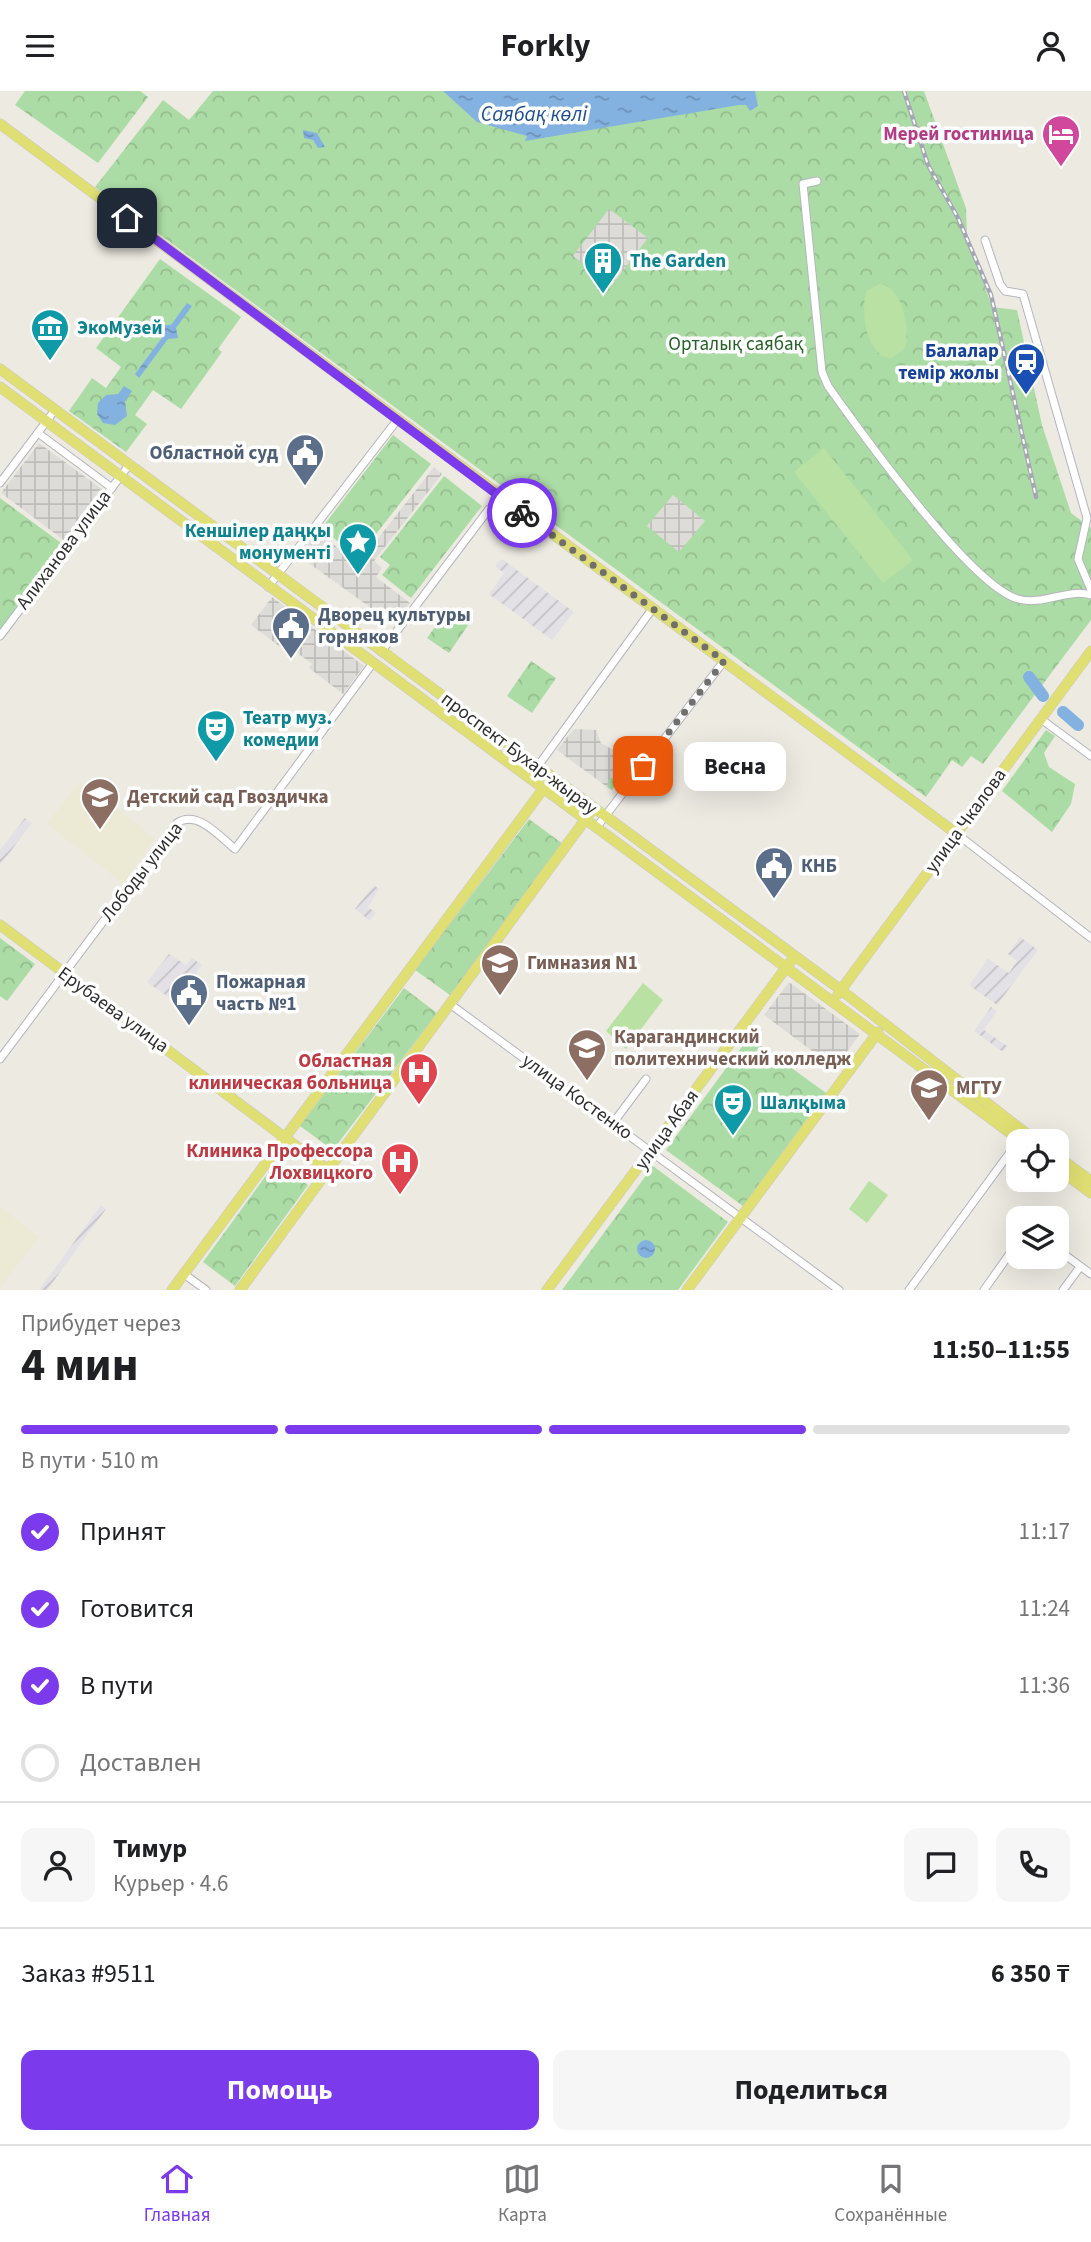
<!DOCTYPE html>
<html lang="ru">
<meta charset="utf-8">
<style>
body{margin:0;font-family:"Source Sans 3",sans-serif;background:#f6f6f6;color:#202124;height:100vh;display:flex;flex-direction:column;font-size:26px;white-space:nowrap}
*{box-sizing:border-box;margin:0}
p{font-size:23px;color:#757577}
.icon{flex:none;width:38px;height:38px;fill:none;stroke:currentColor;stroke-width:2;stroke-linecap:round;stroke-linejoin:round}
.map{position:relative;height:1199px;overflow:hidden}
.details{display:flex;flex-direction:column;background:#fff;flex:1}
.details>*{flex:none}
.tools{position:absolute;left:1006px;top:1038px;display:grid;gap:14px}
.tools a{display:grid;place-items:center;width:63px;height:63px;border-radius:14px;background:#fff;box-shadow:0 7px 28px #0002;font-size:35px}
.pin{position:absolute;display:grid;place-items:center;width:60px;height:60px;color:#fff;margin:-30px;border-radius:14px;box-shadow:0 4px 10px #0006}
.courier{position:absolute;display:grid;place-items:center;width:70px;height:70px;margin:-35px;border:5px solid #7c3aed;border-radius:50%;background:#fff;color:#222;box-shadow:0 2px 9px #0007}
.bubble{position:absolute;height:49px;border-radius:14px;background:#fff;box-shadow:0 7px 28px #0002;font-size:23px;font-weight:700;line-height:49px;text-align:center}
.headline em{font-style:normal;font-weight:700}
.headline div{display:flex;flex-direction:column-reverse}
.headline{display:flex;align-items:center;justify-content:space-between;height:119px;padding:0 21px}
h1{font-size:46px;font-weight:700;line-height:52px}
.bar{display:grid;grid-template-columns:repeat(4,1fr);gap:10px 7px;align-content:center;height:84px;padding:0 21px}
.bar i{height:9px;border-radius:5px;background:#e0e0e0}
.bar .selected{background:#7c3aed}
.bar p{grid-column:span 4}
.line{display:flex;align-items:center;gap:18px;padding:0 21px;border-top:2px solid #e0e0e0}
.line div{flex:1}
.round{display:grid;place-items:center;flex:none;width:74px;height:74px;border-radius:14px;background:#f6f6f6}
ol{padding:0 21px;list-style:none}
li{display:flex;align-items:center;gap:21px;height:77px}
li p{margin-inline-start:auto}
li .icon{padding:7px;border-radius:50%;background:#7c3aed;color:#fff;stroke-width:4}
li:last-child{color:#757577}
li i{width:38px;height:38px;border:4px solid #e0e0e0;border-radius:50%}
.action{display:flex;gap:14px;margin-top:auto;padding:14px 21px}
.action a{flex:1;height:80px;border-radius:14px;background:#7c3aed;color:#fff;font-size:28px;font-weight:700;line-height:80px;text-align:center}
.action a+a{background:#f6f6f6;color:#202124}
header{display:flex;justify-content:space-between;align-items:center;height:91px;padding:0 21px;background:#fff;font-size:32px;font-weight:700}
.tab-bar{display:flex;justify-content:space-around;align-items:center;height:98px;border-top:2px solid #e0e0e0;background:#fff;font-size:19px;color:#757577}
.tab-bar a{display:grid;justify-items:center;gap:4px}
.tab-bar .selected{color:#7c3aed}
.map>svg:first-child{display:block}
.industrial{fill:url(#industrial-furrows)}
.education{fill:#ece9d4}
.grass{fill:url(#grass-tufts)}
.park{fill:url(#park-crowns)}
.pitch{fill:#b9e1a3}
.plaza{fill:url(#plaza-grid)}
.water{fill:url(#water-ripples)}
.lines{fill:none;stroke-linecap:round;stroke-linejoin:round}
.river{stroke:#83b2e1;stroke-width:12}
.minor-casing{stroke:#b5b5bf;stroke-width:9}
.major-casing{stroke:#c8c8c8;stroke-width:11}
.minor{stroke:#fff;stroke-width:7}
.major{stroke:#e0df73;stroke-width:10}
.rail-casing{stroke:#a6a5b5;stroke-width:4.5}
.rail{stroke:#fff;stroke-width:2;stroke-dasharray:5;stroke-linecap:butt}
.done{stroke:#706f6c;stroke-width:7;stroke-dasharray:0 12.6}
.route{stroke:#7c3aed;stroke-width:9}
.labels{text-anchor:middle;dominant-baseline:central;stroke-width:7;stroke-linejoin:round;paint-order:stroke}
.hotel-label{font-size:19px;font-weight:bold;fill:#b23c85;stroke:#fff;text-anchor:end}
.culture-label{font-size:19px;font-weight:bold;fill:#0d838f;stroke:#fff;text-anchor:start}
.park-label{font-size:19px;fill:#256226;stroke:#fff}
.transit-label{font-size:19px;font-weight:bold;fill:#164399;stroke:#fff;text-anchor:end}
.service-label{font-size:19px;font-weight:bold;fill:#4e5e75;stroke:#fff;text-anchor:start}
.street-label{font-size:19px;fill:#2d2d2d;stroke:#fff}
.education-label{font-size:19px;font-weight:bold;fill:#785e54;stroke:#fff;text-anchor:start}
.health-label{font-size:19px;font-weight:bold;fill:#be3a42;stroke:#fff;text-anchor:end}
.water-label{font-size:21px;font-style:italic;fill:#1f4f8f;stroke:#fff}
</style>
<header><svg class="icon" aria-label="menu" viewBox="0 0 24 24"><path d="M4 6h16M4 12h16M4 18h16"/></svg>Forkly<svg class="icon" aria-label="person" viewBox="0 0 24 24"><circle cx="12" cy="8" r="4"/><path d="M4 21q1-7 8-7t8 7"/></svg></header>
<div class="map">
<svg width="1091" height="1199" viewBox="0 0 1091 1199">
<defs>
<pattern id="industrial-furrows" width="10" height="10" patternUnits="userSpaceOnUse" patternTransform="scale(1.75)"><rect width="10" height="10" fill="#e4e1e6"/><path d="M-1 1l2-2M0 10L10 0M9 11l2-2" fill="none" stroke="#c4c1c6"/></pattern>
<pattern id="grass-tufts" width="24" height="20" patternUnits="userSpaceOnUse" patternTransform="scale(1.75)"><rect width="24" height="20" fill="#acdca5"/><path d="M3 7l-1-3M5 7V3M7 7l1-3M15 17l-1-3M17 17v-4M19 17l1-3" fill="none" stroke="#94bd8e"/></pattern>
<pattern id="park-crowns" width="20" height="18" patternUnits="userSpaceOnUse" patternTransform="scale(1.75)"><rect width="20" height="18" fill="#acdca5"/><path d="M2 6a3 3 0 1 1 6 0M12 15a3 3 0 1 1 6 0" fill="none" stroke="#94bd8e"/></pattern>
<pattern id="plaza-grid" width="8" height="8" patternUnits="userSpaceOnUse" patternTransform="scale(1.75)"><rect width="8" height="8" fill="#dddcd8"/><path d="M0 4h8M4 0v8" fill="none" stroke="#bebdba"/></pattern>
<pattern id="water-ripples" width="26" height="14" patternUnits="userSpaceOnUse" patternTransform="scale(1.75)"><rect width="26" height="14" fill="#83b2e1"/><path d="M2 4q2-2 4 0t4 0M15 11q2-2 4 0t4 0" fill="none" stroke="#6c91b7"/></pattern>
</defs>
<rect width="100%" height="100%" fill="#edeae2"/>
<g class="industrial">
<polygon points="502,468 574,521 552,549 489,503 504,482 495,475"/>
<polygon points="25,727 32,732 0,774 0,759"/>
<polygon points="374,794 379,798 368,816 376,822 370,830 355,818"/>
<polygon points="1020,846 1038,859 997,914 969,894 988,868 1009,882 1017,870 1008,863"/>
<polygon points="169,863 186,874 192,867 202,874 177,912 147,891"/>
<polygon points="991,916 997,920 984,939 1007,955 1003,961 974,940"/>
<polygon points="101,1114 106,1118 47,1199 39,1199"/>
</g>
<g class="education">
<polygon points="80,691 155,747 123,792 47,733"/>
<polygon points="0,1116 39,1146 0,1197"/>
</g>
<polygon class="grass" points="627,657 634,669 612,699 607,696 609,687 617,686 620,679 613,670 615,660"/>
<g class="park">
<polygon points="25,0 140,0 148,6 98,72 15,14"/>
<polygon points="213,0 924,0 966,117 967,144 992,216 1017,219 1042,334 1071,422 1091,437 1091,529 983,673 971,665 962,676 952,669 926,706 95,96 163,9 189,29"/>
<polygon points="160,168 241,226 218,258 222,261 181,318 153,299 135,324 147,333 126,361 69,320 92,287 106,297 121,276 96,257"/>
<polygon points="393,344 431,373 365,457 350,446 343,454 321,438"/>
<polygon points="444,385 482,415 411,507 382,484 390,474 380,466"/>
<polygon points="0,407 61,452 0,540"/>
<polygon points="450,516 471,530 449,562 427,547"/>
<polygon points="531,570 556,587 532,622 507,605"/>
<polygon points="1046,639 1055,645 1044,662 1049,676 1075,693 1071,713 1052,741 1002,700"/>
<polygon points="529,728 563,753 450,904 415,879"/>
<polygon points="0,847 35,873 7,910 0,905"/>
<polygon points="404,897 437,922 333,1059 300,1035"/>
<polygon points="749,946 826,1002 743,1115 666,1059"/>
<polygon points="275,1072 308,1094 235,1195 203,1171"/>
<polygon points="653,1075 728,1131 678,1199 562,1199"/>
</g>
<g class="pitch">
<path d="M880,193C903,195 910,238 905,257L892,267C867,268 859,219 867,200Z"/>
<polygon points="824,357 913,469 883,492 794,381"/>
<polygon points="643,892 663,909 626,958 606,940"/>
<polygon points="869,1090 888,1104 867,1132 849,1118"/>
</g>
<g class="plaza">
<polygon points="609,118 648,147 612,194 573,165"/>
<polygon points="39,352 103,399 65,450 1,402"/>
<polygon points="434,376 442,383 374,470 382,477 376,486 410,512 393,533 299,465 318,441 344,462 352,453 366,463"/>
<polygon points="673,404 705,430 679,461 647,435"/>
<polygon points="272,506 364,575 343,603 309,577 312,573 287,554 283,558 251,534"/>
<polygon points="574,638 596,639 601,652 615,660 613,670 619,675 619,683 609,688 607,696 557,659"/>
<polygon points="789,891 860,943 835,977 764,924"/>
</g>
<g class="water">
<polygon points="443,0 755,0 758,15 750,20 746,14 739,14 525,50 527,45 477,31"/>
<polygon points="303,39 317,42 325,56 318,57 313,49 304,47"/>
<polygon points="187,212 192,215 176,237 178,247 168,248 139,287 135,283 164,244 161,234 171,234"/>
<polygon points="124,295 132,300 125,310 127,325 115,334 103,332 97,323 98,312 106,304 118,303"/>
<circle cx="646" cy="1158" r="9"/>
</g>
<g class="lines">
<g class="river">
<polyline points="1029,586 1043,605"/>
<polyline points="1063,621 1078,634"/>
</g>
<defs>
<g id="minor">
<path d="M817,90L803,93L822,281L828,295C860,340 971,495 1018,508C1043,515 1067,497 1091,504"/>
<polyline points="985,149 1000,193 1005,200 1023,203 1087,427 1078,468 1091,499"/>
<polyline points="38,342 112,397"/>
<polyline points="0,392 55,319"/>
<polyline points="268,496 398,328"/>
<polyline points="0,545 129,374"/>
<polyline points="381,561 489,418"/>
<polyline points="1041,628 1091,665"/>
<polyline points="538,675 653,517"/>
<polyline points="596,737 724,570"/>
<polyline points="957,743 1091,847"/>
<polyline points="450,913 839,1199"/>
<path d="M0,968L177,732C197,718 220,746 235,758L373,572"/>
<polyline points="613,1032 646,988"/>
<polyline points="1057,1158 1091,1183"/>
<polyline points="184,1183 206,1199"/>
<polyline points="909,1199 1022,1045"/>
<polyline points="984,1199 1018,1151"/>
<polyline points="1063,1199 1080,1176"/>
</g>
<g id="major">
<polyline points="0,33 957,743"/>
<polyline points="0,278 841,899 1036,1050"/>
<polyline points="0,296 1021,1050"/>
<polyline points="0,834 328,1079"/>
<polyline points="838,903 1091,560"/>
<polyline points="1057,1065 1091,1090"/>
<polyline points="1057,1077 1091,1102"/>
<polyline points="172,1199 552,686"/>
<polyline points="240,1199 593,718"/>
<polyline points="547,1199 794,866"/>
<polyline points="687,1199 878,941"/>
</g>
</defs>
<use href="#minor" class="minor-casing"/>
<use href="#major" class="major-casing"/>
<use href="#minor" class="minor"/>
<use href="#major" class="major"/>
<defs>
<polyline id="rail" points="904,0 928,74 958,127 991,204 1036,406"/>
</defs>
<use href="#rail" class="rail-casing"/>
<use href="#rail" class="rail"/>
</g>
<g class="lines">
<polyline class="done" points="522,422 724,570 643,675"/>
<polyline class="route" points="127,127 522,422"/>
</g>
<defs>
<symbol id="hotel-pin" viewBox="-11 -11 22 30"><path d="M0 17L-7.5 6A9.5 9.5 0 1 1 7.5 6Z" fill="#d1479c" stroke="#fff"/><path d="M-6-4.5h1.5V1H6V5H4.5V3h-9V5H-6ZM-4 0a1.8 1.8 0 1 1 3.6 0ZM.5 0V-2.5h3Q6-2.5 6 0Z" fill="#fff"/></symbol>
<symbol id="building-pin" viewBox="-11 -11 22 30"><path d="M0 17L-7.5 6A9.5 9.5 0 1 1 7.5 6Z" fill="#0f9aa8" stroke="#fff"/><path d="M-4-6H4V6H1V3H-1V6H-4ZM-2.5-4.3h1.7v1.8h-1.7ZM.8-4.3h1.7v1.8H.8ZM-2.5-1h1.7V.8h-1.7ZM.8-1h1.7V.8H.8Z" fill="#fff"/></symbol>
<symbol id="museum-pin" viewBox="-11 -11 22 30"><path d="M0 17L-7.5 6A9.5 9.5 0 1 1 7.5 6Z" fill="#0f9aa8" stroke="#fff"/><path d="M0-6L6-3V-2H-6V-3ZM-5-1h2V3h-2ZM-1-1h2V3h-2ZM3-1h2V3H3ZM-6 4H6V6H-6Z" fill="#fff"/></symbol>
<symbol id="station-pin" viewBox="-11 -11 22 30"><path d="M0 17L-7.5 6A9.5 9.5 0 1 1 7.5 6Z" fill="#1a4fb4" stroke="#fff"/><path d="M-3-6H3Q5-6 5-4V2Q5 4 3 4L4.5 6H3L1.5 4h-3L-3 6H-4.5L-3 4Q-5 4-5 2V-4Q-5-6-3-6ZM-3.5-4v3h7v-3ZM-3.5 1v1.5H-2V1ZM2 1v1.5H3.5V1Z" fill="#fff"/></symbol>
<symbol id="civic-pin" viewBox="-11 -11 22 30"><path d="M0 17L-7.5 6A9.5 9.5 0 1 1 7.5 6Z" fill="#5c6f8a" stroke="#fff"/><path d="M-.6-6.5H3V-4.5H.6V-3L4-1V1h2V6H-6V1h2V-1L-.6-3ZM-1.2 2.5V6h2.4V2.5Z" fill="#fff"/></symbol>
<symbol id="sight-pin" viewBox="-11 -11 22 30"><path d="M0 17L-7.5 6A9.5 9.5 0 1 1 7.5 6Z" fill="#0f9aa8" stroke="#fff"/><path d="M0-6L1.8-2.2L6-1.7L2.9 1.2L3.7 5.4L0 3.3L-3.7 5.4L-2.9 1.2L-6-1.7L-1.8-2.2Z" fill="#fff"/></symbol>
<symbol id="theatre-pin" viewBox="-11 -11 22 30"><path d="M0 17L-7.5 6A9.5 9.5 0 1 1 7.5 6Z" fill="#0f9aa8" stroke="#fff"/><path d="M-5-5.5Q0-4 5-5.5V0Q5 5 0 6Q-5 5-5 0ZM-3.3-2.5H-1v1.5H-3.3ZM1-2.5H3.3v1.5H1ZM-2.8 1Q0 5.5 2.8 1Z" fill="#fff"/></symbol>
<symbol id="school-pin" viewBox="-11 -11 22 30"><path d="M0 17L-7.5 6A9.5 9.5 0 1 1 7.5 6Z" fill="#8d6e63" stroke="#fff"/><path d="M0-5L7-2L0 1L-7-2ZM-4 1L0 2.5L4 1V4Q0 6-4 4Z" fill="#fff"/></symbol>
<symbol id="university-pin" viewBox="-11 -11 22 30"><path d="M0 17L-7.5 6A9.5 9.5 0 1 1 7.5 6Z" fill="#8d6e63" stroke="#fff"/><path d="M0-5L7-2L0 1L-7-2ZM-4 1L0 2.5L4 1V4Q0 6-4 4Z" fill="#fff"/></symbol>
<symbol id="hospital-pin" viewBox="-11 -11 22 30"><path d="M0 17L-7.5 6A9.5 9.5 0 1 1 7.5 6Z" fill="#e0444e" stroke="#fff"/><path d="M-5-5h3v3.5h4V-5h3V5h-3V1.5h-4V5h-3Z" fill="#fff"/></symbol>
</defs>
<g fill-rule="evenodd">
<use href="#hotel-pin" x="1039" y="21" width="44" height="60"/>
<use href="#building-pin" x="581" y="148" width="44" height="60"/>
<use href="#museum-pin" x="28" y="215" width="44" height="60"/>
<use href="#station-pin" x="1004" y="249" width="44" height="60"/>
<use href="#civic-pin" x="283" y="340" width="44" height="60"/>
<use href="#sight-pin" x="336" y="429" width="44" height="60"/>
<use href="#civic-pin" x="269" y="513" width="44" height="60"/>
<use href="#theatre-pin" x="194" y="616" width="44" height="60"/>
<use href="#school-pin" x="78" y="684" width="44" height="60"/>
<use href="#civic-pin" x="752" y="753" width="44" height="60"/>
<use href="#school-pin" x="478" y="850" width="44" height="60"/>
<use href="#civic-pin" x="167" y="880" width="44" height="60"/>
<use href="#university-pin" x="565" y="935" width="44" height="60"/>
<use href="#hospital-pin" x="397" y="959" width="44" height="60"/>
<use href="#university-pin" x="907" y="975" width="44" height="60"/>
<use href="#theatre-pin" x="711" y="990" width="44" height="60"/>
<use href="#hospital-pin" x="378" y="1049" width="44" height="60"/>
</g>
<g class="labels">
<g class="hotel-label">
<text x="1034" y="43">Мерей гостиница</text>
</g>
<g class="culture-label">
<text x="630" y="170">The Garden</text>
<text x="77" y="237">ЭкоМузей</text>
<text x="331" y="440" text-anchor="end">Кеншілер даңқы<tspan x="331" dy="22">монументі</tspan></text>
<text x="243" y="627">Театр муз.<tspan x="243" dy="22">комедии</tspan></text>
<text x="760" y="1012">Шалқыма</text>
</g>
<g class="park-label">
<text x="736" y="253">Орталық саябақ</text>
</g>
<g class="transit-label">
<text x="999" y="260">Балалар<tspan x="999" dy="22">темір жолы</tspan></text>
</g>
<g class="service-label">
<text x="278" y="362" text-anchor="end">Областной суд</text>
<text x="318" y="524">Дворец культуры<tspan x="318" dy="22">горняков</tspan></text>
<text x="801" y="775">КНБ</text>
<text x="216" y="891">Пожарная<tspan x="216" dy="22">часть №1</tspan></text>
</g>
<g class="street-label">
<text transform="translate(64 459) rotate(-53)">Алиханова улица</text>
<text transform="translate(519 663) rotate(37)">проспект Бухар-жырау</text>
<text transform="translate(966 730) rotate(-54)">улица Чкалова</text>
<text transform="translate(142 781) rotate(-52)">Лободы улица</text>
<text transform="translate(113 919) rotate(36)">Ерубаева улица</text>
<text transform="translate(577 1006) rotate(36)">улица Костенко</text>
<text transform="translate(667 1039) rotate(-54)">улица Абая</text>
</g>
<g class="education-label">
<text x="127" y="706">Детский сад Гвоздичка</text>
<text x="527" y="872">Гимназия N1</text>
<text x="614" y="946">Карагандинский<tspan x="614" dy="22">политехнический колледж</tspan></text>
<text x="956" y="997">МГТУ</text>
</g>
<g class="health-label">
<text x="392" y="970">Областная<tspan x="392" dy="22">клиническая больница</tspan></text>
<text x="373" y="1060">Клиника Профессора<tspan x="373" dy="22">Лохвицкого</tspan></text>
</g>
<g class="water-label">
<text x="534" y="23">Саябақ көлі</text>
</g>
</g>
</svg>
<div class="tools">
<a><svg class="icon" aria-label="locate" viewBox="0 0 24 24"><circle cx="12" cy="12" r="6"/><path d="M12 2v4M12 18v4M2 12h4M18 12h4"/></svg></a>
<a><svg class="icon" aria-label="layers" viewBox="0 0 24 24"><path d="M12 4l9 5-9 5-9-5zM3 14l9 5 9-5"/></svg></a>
</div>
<div class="pin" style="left:643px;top:675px;background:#ea580c"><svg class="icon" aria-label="bag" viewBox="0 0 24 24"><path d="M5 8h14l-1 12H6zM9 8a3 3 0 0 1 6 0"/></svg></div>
<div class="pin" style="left:127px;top:127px;background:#1f2937"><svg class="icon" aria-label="home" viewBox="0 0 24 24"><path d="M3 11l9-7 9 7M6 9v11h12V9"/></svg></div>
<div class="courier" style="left:522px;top:422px"><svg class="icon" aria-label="bike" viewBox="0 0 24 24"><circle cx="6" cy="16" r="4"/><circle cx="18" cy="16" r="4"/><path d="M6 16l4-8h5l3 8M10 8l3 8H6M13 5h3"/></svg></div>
<div class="bubble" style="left:684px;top:651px;width:102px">Весна</div>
</div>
<section class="details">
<div class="headline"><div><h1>4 мин</h1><p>Прибудет через</p></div><em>11:50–11:55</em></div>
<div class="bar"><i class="selected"></i><i class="selected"></i><i class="selected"></i><i></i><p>В пути · 510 m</p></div>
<ol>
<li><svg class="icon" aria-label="check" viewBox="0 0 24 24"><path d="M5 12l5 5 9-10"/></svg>Принят<p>11:17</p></li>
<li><svg class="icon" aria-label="check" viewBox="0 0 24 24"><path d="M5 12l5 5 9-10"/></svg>Готовится<p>11:24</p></li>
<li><svg class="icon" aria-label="check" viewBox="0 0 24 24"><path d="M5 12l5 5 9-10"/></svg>В пути<p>11:36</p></li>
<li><i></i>Доставлен</li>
</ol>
<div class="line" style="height:126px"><a class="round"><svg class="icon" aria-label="person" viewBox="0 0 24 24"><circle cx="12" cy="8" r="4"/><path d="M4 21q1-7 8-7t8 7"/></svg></a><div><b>Тимур</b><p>Курьер · 4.6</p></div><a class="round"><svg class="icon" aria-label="chat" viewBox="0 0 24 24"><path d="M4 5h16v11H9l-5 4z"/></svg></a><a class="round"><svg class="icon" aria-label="phone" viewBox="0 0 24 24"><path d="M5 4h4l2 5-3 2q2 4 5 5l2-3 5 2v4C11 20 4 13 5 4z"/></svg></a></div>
<div class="line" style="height:91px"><div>Заказ #9511</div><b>6 350 ₸</b></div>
<div class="action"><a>Помощь</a><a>Поделиться</a></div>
</section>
<nav class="tab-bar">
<a class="selected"><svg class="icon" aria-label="home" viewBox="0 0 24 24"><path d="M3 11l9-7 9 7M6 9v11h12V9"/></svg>Главная</a>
<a><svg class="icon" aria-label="map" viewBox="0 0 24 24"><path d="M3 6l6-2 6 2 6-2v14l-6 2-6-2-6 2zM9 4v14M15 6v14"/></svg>Карта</a>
<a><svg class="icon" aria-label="saved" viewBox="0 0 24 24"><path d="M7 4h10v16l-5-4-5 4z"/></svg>Сохранённые</a>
</nav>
